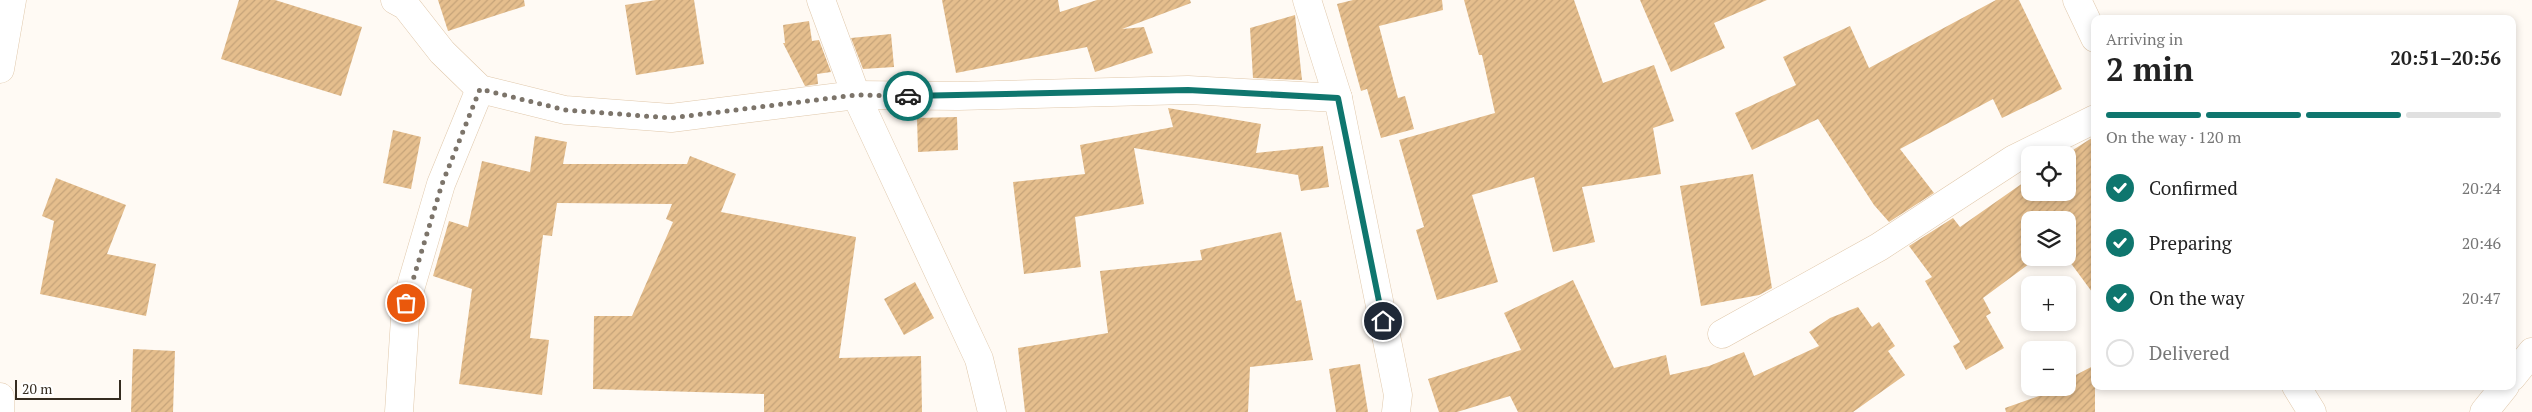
<!DOCTYPE html>
<meta charset="utf-8">
<style>
body{margin:0;font-family:"PT Serif",serif;background:#f6f6f6;color:#222;height:100vh;display:flex;flex-direction:column;font-size:19px;white-space:nowrap}
*{box-sizing:border-box;margin:0}
p{font-size:16px;color:#767676}
.icon{flex:none;width:28px;height:28px;fill:none;stroke:currentColor;stroke-width:2;stroke-linecap:round;stroke-linejoin:round}
.map{position:relative;flex:1;overflow:hidden}
.side{position:absolute;left:2091px;top:15px;width:425px;height:375px;display:flex;flex-direction:column;background:#fff;border-radius:10px;box-shadow:0 2px 8px #0003}
.side>*{flex:none}
.fabs{position:absolute;left:2021px;top:146px;display:grid;gap:10px}
.fabs a{display:grid;place-items:center;width:55px;height:55px;border-radius:10px;background:#fff;box-shadow:0 2px 8px #0003;font-size:25px}
.scale{position:absolute;left:15px;bottom:12px;width:106px;box-sizing:border-box;padding-left:5px;border:2px solid #352c20;border-top:0;font-size:14px;line-height:18px;white-space:nowrap;color:#352c20;-webkit-text-stroke:4px #fff;paint-order:stroke}
.pin{position:absolute;display:grid;place-items:center;width:42px;height:42px;color:#fff;margin:-21px;border:2px solid #fff;border-radius:50%;box-shadow:0 1px 5px #0007}
.courier{position:absolute;display:grid;place-items:center;width:50px;height:50px;margin:-25px;border:4px solid #0f766e;border-radius:50%;background:#fff;color:#222;box-shadow:0 1px 6px #0007}
.head em{font-style:normal;font-weight:800}
.head div{display:flex;flex-direction:column-reverse}
.head{display:flex;align-items:center;justify-content:space-between;height:85px;padding:0 15px}
h1{font-size:32px;font-weight:800;line-height:38px}
.bar{display:grid;grid-template-columns:repeat(4,1fr);gap:8px 5px;align-content:center;height:60px;padding:0 15px}
.bar i{height:6px;border-radius:4px;background:#e0e0e0}
.bar .selected{background:#0f766e}
.bar p{grid-column:span 4}
ol{padding:0 15px;list-style:none}
li{display:flex;align-items:center;gap:15px;height:55px}
li p{margin-inline-start:auto}
li .icon{padding:5px;border-radius:50%;background:#0f766e;color:#fff;stroke-width:4}
li:last-child{color:#767676}
li i{width:28px;height:28px;border:2px solid #e0e0e0;border-radius:50%}
.map>svg:first-child{display:block}
.building{fill:url(#building-hatch)}
.lines{fill:none;stroke-linecap:round;stroke-linejoin:round}
.minor-casing{stroke:#e0c8ab;stroke-width:29}
.minor{stroke:#fff;stroke-width:28}
.done{stroke:#7c746a;stroke-width:5;stroke-dasharray:0 9}
.route{stroke:#0f766e;stroke-width:6}
</style>
<div class="map">
<svg width="2532" height="412" viewBox="0 0 2532 412">
<defs>
<pattern id="building-hatch" width="6" height="6" patternUnits="userSpaceOnUse" patternTransform="scale(1.25)"><rect width="6" height="6" fill="#e5be8d"/><path d="M-1 1l2-2M0 6l6-6M5 7l2-2" fill="none" stroke="#c5a379"/></pattern>
</defs>
<rect width="100%" height="100%" fill="#fffaf4"/>
<g class="building">
<polygon points="239,0 275,0 362,27 341,96 221,59"/>
<polygon points="438,0 524,0 525,6 448,31"/>
<polygon points="656,0 694,0 704,64 636,75 625,5"/>
<polygon points="942,0 1058,0 1060,12 1097,0 1190,0 1191,3 1122,29 1144,27 1153,53 1095,72 1087,47 956,73"/>
<polygon points="1353,0 1442,0 1443,10 1379,26 1398,98 1405,96 1414,129 1381,138 1367,89 1361,91 1337,4"/>
<polygon points="1464,0 1574,0 1603,83 1654,65 1674,121 1653,128 1661,174 1582,187 1595,242 1553,252 1534,177 1472,195 1498,282 1437,300 1416,230 1424,227 1399,140 1495,113 1482,55 1479,55"/>
<polygon points="1640,0 1767,0 1714,23 1725,48 1671,72"/>
<polygon points="1996,0 2019,0 2062,89 2002,118 1993,99 1900,149 1934,193 1889,222 1874,205 1818,119 1752,150 1735,113 1796,85 1783,57 1850,26 1869,68"/>
<polygon points="1295,15 1302,80 1253,78 1250,28"/>
<polygon points="809,21 812,41 819,40 831,72 817,74 818,84 805,86 783,43 785,43 783,25"/>
<polygon points="891,34 894,67 863,69 851,38"/>
<polygon points="1168,108 1261,124 1256,153 1323,146 1329,187 1301,191 1298,175 1134,148 1144,204 1075,217 1081,267 1024,274 1013,182 1085,174 1080,145 1173,127"/>
<polygon points="957,117 958,150 918,152 917,118"/>
<polygon points="393,130 421,137 411,189 383,183"/>
<polygon points="535,136 567,142 563,164 687,164 690,156 736,174 721,212 856,237 839,358 921,356 922,412 764,412 764,394 593,389 594,316 632,316 673,222 666,219 672,204 557,203 552,236 543,235 530,338 549,340 542,395 459,384 472,289 433,276 449,221 468,227 482,161 530,172"/>
<polygon points="2095,136 2095,296 2067,258 2068,220 2030,220 2030,258 2037,258 1983,298 1991,313 1986,316 2004,348 1966,370 1953,346 1960,342 1925,281 1932,277 1909,246 1953,218 1960,227 2030,178 2030,192 2068,192 2068,155 2065,155"/>
<polygon points="1753,174 1772,288 1759,295 1701,306 1680,186"/>
<polygon points="56,178 126,205 107,254 156,264 146,316 40,294 54,221 42,216"/>
<polygon points="1281,232 1296,301 1301,300 1313,360 1250,367 1248,412 1025,412 1018,348 1108,333 1100,271 1202,260 1200,250"/>
<polygon points="1573,280 1614,368 1666,355 1670,375 1709,366 1744,352 1754,376 1819,346 1809,332 1830,318 1858,307 1872,327 1879,322 1895,346 1888,351 1905,375 1853,412 1518,412 1510,396 1457,412 1439,412 1428,379 1521,350 1504,313"/>
<polygon points="915,282 934,318 904,335 884,299"/>
<polygon points="133,349 175,351 173,412 131,412"/>
<polygon points="1360,364 1368,412 1336,412 1329,369"/>
<polygon points="2095,365 2095,412 2006,412 2005,408 2056,390 2054,388 2068,388 2068,379"/>
</g>
<g class="lines">
<defs>
<g id="minor">
<polyline points="395,0 406,6 442,52 480,89 565,110 671,118 856,95 958,96 1188,90 1338,98"/>
<polyline points="821,0 856,95 979,359 992,412"/>
<polyline points="1307,0 1338,98 1398,395 1396,412"/>
<polyline points="2077,0 2095,38"/>
<polyline points="0,69 12,0"/>
<polyline points="1722,334 1879,247 2014,159 2095,119"/>
<polyline points="2512,377 2532,352"/>
<polyline points="2296,386 2312,412"/>
<polyline points="0,397 0,412"/>
<polyline points="399,412 406,303 441,184 480,89"/>
<polyline points="2484,412 2505,386"/>
</g>
</defs>
<use href="#minor" class="minor-casing"/>
<use href="#minor" class="minor"/>
</g>
<g class="lines">
<polyline class="done" points="406,303 442,184 480,89 565,110 671,118 856,95 908,96"/>
<polyline class="route" points="908,96 1188,90 1338,98 1383,321"/>
</g>
</svg>
<div class="fabs">
<a><svg class="icon" aria-label="locate" viewBox="0 0 24 24"><circle cx="12" cy="12" r="6"/><path d="M12 2v4M12 18v4M2 12h4M18 12h4"/></svg></a>
<a><svg class="icon" aria-label="layers" viewBox="0 0 24 24"><path d="M12 4l9 5-9 5-9-5zM3 14l9 5 9-5"/></svg></a>
<a>+</a>
<a>−</a>
</div>
<div class="scale">20 m</div>
<div class="pin" style="left:406px;top:303px;background:#ea580c"><svg class="icon" aria-label="bag" viewBox="0 0 24 24"><path d="M5 8h14l-1 12H6zM9 8a3 3 0 0 1 6 0"/></svg></div>
<div class="pin" style="left:1383px;top:321px;background:#1f2937"><svg class="icon" aria-label="home" viewBox="0 0 24 24"><path d="M3 11l9-7 9 7M6 9v11h12V9"/></svg></div>
<div class="courier" style="left:908px;top:96px"><svg class="icon" aria-label="car" viewBox="0 0 24 24"><path d="M5 17H2v-5l4-1 3-4h7l3 4 3 1v5h-3M9 17h6M6 11h13"/><circle cx="7" cy="17" r="2"/><circle cx="17" cy="17" r="2"/></svg></div>
<section class="side">
<div class="head"><div><h1>2 min</h1><p>Arriving in</p></div><em>20:51–20:56</em></div>
<div class="bar"><i class="selected"></i><i class="selected"></i><i class="selected"></i><i></i><p>On the way · 120 m</p></div>
<ol>
<li><svg class="icon" aria-label="check" viewBox="0 0 24 24"><path d="M5 12l5 5 9-10"/></svg>Confirmed<p>20:24</p></li>
<li><svg class="icon" aria-label="check" viewBox="0 0 24 24"><path d="M5 12l5 5 9-10"/></svg>Preparing<p>20:46</p></li>
<li><svg class="icon" aria-label="check" viewBox="0 0 24 24"><path d="M5 12l5 5 9-10"/></svg>On the way<p>20:47</p></li>
<li><i></i>Delivered</li>
</ol>
</section>
</div>
